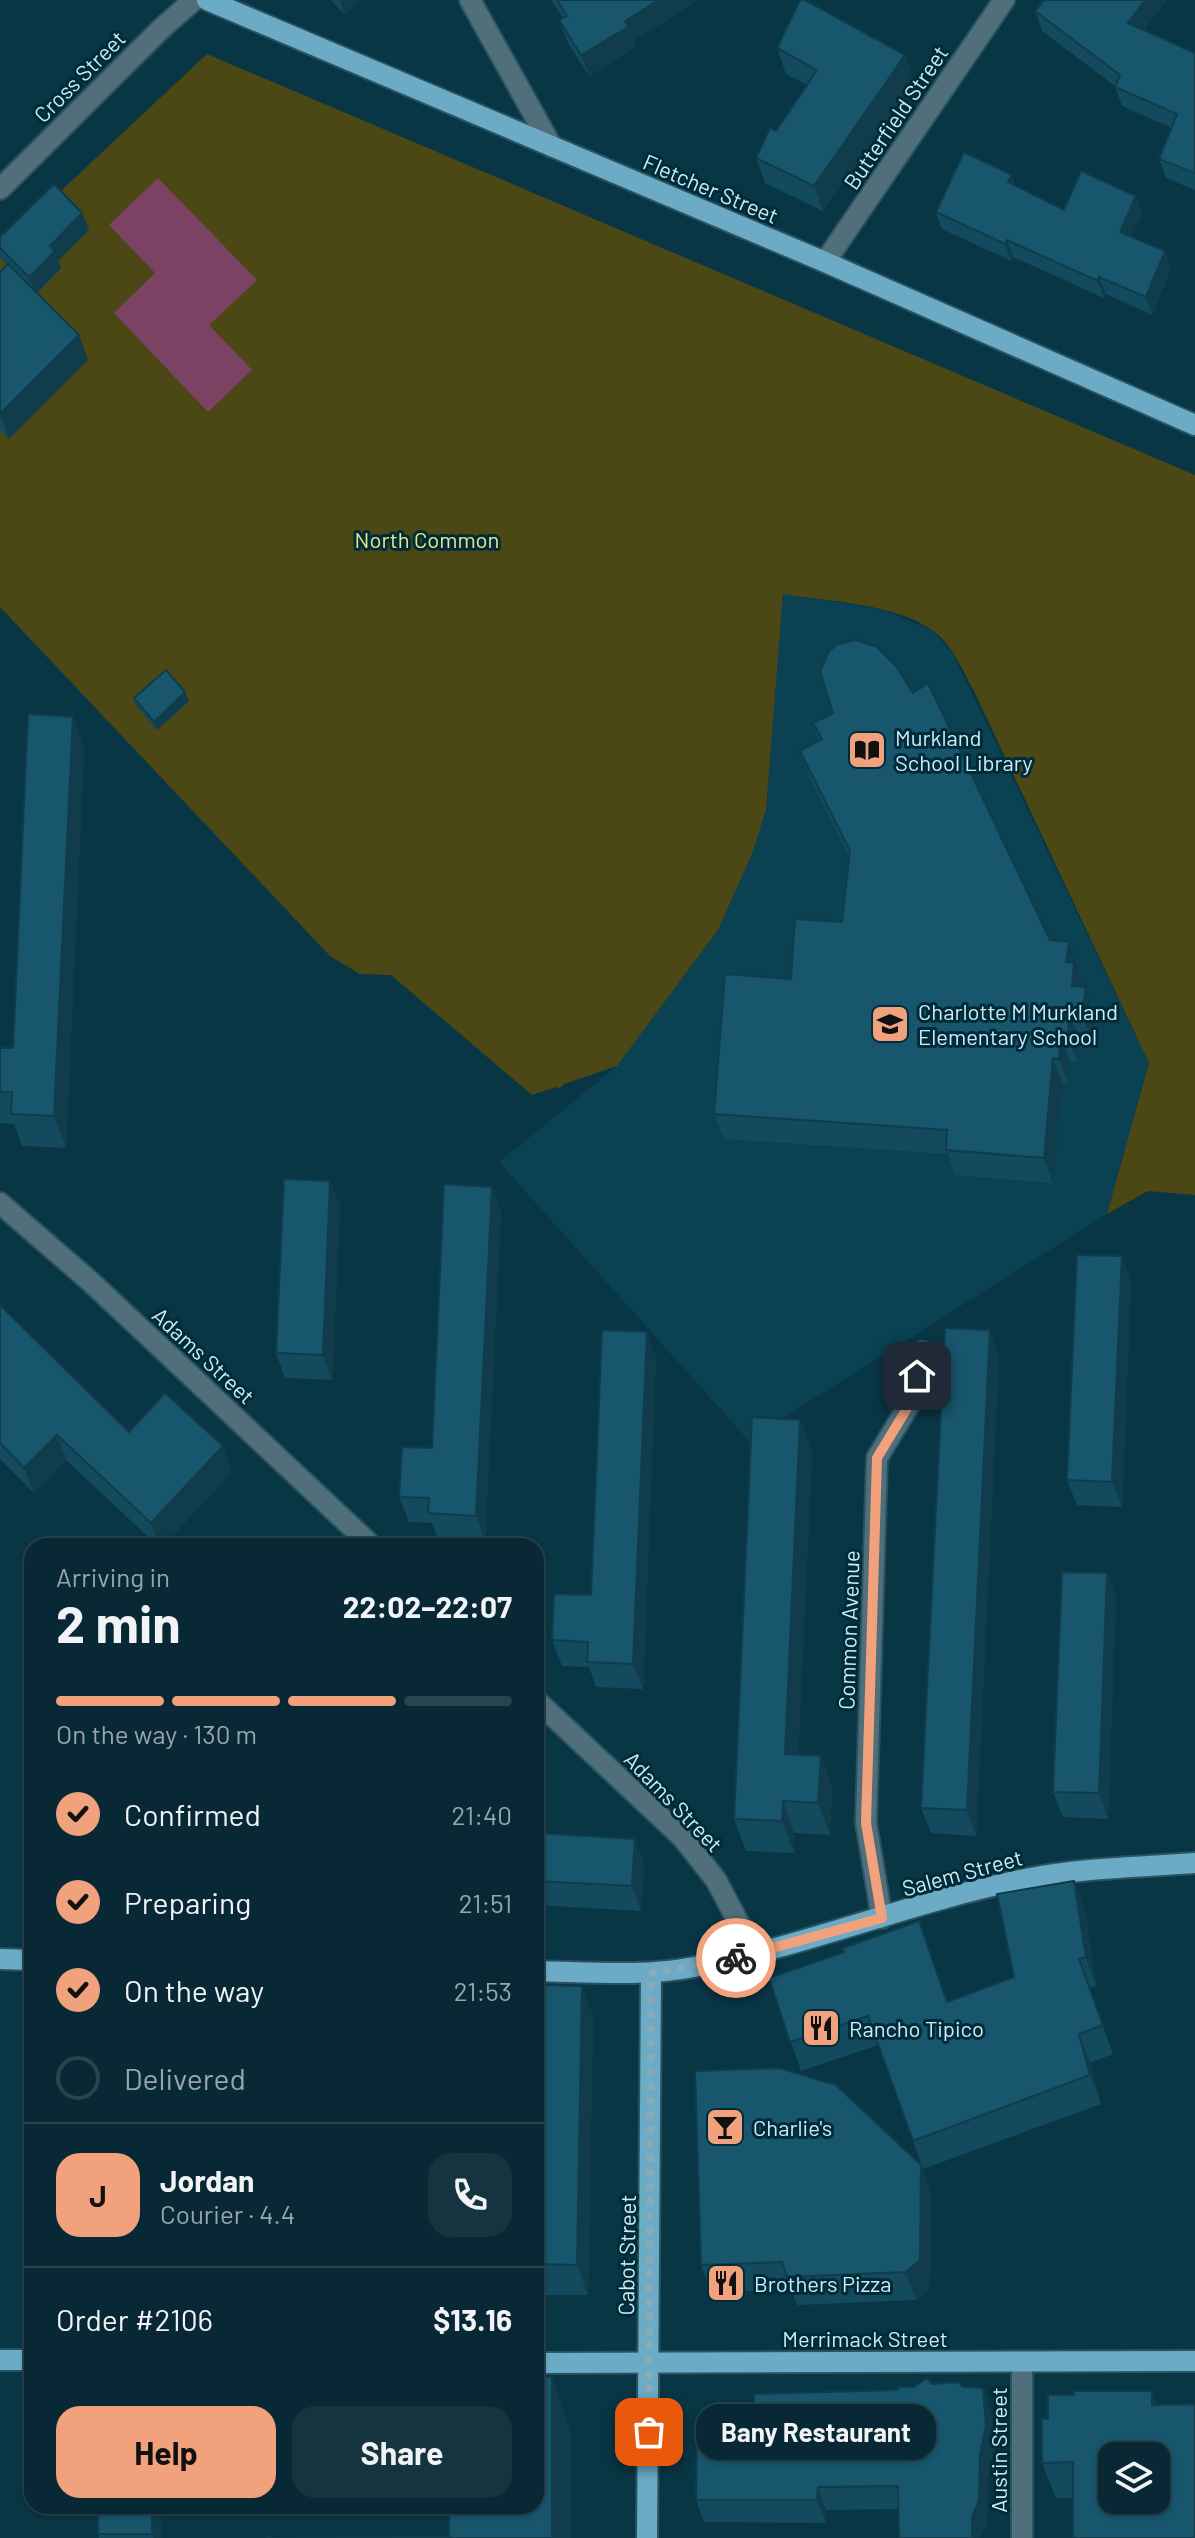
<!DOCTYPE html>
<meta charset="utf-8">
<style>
body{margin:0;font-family:Barlow,sans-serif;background:#153440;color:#f1f3f6;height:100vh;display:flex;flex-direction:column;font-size:30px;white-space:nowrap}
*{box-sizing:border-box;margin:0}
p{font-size:26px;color:#98a6ac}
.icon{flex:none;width:44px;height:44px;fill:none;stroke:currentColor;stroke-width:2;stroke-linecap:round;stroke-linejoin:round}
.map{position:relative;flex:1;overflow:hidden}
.details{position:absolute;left:24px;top:1538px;width:520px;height:976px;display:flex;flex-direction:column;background:#072834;border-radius:24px;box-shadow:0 2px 6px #0004,0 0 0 2px #28444f}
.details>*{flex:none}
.tools{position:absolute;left:1098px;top:2442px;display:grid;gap:16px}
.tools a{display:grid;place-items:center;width:72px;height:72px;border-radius:16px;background:#072834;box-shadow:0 2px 6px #0004,0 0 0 2px #28444f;font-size:40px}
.pin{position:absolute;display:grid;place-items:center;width:68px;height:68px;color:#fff;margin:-34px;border-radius:16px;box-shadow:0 4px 12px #0006}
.courier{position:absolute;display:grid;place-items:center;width:80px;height:80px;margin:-40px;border:6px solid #f1a17c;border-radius:50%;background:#fff;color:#222;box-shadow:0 2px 10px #0007}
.bubble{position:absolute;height:56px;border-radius:24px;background:#072834;box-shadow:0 2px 6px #0004,0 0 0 2px #28444f;font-size:26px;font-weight:700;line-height:56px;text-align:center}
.headline em{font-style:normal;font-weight:700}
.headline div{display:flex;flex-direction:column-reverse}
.headline{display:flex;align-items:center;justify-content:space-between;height:136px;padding:0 32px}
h1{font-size:52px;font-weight:700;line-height:60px}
.bar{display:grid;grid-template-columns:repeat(4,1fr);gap:12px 8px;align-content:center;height:96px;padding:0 32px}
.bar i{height:10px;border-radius:6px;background:#28444f}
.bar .selected{background:#f1a17c}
.bar p{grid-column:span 4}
.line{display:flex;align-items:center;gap:20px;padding:0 32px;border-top:2px solid #28444f}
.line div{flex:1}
.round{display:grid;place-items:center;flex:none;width:84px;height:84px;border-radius:24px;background:#153440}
ol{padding:0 32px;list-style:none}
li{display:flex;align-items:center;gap:24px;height:88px}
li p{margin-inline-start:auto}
li .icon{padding:8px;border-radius:50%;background:#f1a17c;color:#111;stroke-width:4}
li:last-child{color:#98a6ac}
li i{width:44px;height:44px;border:4px solid #28444f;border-radius:50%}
.button{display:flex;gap:16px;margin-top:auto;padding:16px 32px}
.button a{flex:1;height:92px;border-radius:24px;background:#f1a17c;color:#111;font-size:32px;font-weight:700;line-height:92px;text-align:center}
.button a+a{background:#153440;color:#f1f3f6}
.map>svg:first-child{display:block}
.built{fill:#0a4153}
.green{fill:#4b4815}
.water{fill:#7b4263}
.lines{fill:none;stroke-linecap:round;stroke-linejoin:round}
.minor-casing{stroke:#295361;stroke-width:24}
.major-casing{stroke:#295361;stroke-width:24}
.minor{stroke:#516f7b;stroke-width:20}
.major{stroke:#6babc5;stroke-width:20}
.wall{fill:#144a5d}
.shaded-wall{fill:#103c4c}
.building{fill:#17566c;stroke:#103c4c;stroke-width:2;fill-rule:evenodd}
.done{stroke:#89abb8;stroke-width:8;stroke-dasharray:0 14.4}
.route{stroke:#f1a17c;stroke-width:10}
.labels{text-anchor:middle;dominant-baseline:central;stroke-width:6;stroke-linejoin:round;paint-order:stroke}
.street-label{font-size:22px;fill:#ceeaf6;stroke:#002c3a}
.park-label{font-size:22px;fill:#ece685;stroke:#002c3a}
.poi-label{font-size:22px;fill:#ceeaf6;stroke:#002c3a;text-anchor:start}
</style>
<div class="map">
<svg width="1195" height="2538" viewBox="0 0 1195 2538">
<rect width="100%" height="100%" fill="#093645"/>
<polygon class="built" points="783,593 884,610 932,630 953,654 1149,1063 1107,1214 748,1440 499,1162 617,1066 718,930 752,854 766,810"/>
<path class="green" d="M207,54L1195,475V1195L1148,1191L1107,1214L1149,1063L974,691C963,671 952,644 932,630C896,604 827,601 783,594L766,810L752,854L718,930L617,1066L564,1084L559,1089L556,1087L532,1095L391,975L360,974L330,956L0,607V248Z"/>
<polygon class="water" points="158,178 257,280 209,325 252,370 208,412 114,313 155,273 109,225"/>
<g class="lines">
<defs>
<g id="minor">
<polyline points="470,0 552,147"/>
<polyline points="0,189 162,28 194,0"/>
<polyline points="825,262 1004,0"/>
<polyline points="0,1203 92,1283 372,1546"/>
<polyline points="536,1700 683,1838 716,1880 755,1954"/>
<polyline points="882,1918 866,1823 877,1458 912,1400 922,1352"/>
<polyline points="1022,2538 1022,2362"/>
</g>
<g id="major">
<polyline points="207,0 825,262 1195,425"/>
<polyline points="0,1959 32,1960"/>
<path d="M536,1971C589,1972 642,1977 694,1967C807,1946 913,1901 1025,1879C1081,1868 1138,1867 1195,1863"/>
<polyline points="0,2360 32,2360"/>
<polyline points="536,2363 1195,2361"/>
<polyline points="647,2538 651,1973"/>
</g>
</defs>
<use href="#minor" class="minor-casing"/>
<use href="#major" class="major-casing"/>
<use href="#minor" class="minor"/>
<use href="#major" class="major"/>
</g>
<g class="wall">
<polygon points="331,0 360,0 345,15"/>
<polygon points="551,0 699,0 633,41 635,47 589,76 567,41 559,20 563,18"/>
<polygon points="1035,11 1144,30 1195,53 1195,190 1166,178 1159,159 1172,128 1122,106 1115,86 1042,31"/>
<polygon points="777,48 905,55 914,81 823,211 765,183 756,158 776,131 807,85 786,74"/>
<polygon points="1015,186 1064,210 1142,213 1131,237 1171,269 1152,315 1106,294 1104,298 1013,257 1011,261 942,229 936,212"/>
<polygon points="82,213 89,230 58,261 61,268 37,293 88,360 9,439 0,430 0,272 7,265 0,257 0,237"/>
<polygon points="185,692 189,701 157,730 137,707 134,698"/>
<polygon points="813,723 1050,940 1069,942 1078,968 1078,974 1083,987 1086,987 1095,1013 1091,1040 1079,1038 1077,1062 1070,1061 1068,1084 1062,1083 1053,1183 955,1175 948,1154 724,1139 714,1114 791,979 842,922 849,856 809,776 800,751 819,741"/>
<polygon points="84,749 66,1148 22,1146 14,1124 0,1123 0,1048 13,1048"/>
<polygon points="330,1181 340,1206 332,1380 285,1378 276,1353"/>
<polygon points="492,1187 501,1212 485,1541 438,1539 432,1523 409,1522 399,1497 432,1448"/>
<polygon points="1131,1281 1122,1507 1077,1505 1067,1480"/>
<polygon points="0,1305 129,1432 223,1446 232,1472 163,1546 158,1546 66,1460 34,1493 0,1459"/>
<polygon points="990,1330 999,1356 976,1836 931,1833 921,1808"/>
<polygon points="656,1357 643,1689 596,1687 589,1667 562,1666 552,1640 591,1595"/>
<polygon points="800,1420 812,1452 798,1755 821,1756 832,1788 830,1835 794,1833 794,1853 746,1851 734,1819"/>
<polygon points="1107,1573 1116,1598 1108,1819 1063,1817 1053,1792"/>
<polygon points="536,1833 635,1839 644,1864 641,1911 536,1905"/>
<polygon points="1085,1909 1096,1986 1089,1988 1113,2054 1090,2063 1101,2104 923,2169 878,2045 801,2071 769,1978 947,2001 1014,1977"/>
<polygon points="536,1985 582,1986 593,2017 588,2295 536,2295"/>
<polygon points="921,2165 931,2192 930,2288 916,2300 797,2305 791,2289 711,2293 701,2265"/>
<polygon points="914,2387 991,2410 994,2448 988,2476 987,2523 980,2538 899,2538 899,2509 826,2510 826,2523 704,2522 696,2500 754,2406"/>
<polygon points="1152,2391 1157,2405 1073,2498 1056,2498 1042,2463 1048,2419 1074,2395"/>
<polygon points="161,2506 161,2538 99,2538 98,2534"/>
</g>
<g class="shaded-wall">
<polygon points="340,0 360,0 345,15"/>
<polygon points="659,0 699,0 633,41 635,47 589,76 581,55 625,21"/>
<polygon points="1145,0 1167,0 1135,42 1128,23"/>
<polygon points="905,55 914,81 823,211 814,186"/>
<polygon points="1012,175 1018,193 1008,182"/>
<polygon points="1136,196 1142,213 1126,249 1120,232"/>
<polygon points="82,213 89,230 58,261 61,268 35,295 29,277 50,246"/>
<polygon points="1007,240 1013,257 1011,261 1005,244"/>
<polygon points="1165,251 1171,269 1152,315 1146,297"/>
<polygon points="1099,277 1106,294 1104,298 1098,281"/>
<polygon points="79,335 88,360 9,439 0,414"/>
<polygon points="185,692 189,701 157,730 154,722"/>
<polygon points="73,717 84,749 66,1148 54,1116"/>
<polygon points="1069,942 1078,968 1078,974 1083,988 1072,986 1066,962"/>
<polygon points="1086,987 1095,1013 1091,1040 1082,1015"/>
<polygon points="1069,1013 1079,1038 1077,1062 1068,1037"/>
<polygon points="1061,1036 1070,1061 1068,1084 1059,1059"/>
<polygon points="1053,1058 1062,1083 1053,1183 1044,1158"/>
<polygon points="330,1181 340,1206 332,1380 323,1355"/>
<polygon points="492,1187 501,1212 485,1541 476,1516"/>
<polygon points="1122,1256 1131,1281 1122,1507 1112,1482"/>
<polygon points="990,1330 999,1356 976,1836 967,1810"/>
<polygon points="647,1332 656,1357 643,1689 633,1664"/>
<polygon points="800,1420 812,1452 797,1786 785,1754"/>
<polygon points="57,1435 66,1460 34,1493 24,1468"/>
<polygon points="223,1446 232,1472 163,1546 160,1546 151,1523"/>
<polygon points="1107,1573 1116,1598 1108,1819 1099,1793"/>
<polygon points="821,1756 832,1788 830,1835 818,1803"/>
<polygon points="783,1801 794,1833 794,1853 782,1821"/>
<polygon points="635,1839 644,1864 641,1911 632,1886"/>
<polygon points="1074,1881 1085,1909 1096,1986 1086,1957"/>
<polygon points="582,1986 593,2017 588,2295 577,2265"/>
<polygon points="1079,2034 1090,2063 1101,2104 1090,2075"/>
<polygon points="921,2165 931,2192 930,2288 916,2300 906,2272"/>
<polygon points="552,2377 571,2430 571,2538 552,2538"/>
<polygon points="983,2388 991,2410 994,2448 988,2476 987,2523 980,2538 972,2538 972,2516"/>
<polygon points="1152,2391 1165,2427 1152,2405"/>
<polygon points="818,2487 826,2510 826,2523 817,2500"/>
<polygon points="152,2506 161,2506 161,2538 153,2538 152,2534"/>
</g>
<g class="building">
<polygon points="557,0 659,0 625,21 628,27 581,55 559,20 567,16"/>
<polygon points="800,0 805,0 905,55 814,186 756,158 770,128 776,131 817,70 777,48"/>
<polygon points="1044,0 1145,0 1128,23 1195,53 1195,173 1159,159 1177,114 1115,87 1120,75 1035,11"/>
<polygon points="964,152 1012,175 1008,182 1064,210 1081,171 1136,196 1120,232 1165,251 1146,297 1099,277 1098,281 1007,240 1005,244 936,212"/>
<polygon points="54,184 82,213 50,246 55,251 29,277 0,248 0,237"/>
<polygon points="8,264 79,335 0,414 0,272"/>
<polygon points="856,640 877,647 896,666 913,693 928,683 1050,940 1069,942 1066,962 1074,963 1072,986 1086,987 1082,1015 1069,1013 1068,1037 1061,1036 1059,1059 1053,1058 1044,1158 946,1150 947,1130 714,1114 725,974 791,979 795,919 842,922 850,851 800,751 822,739 813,723 833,713 820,671 829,651 838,644"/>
<polygon points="166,670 185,692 154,722 134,698"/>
<polygon points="28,714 73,717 54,1116 11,1114 12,1092 0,1092 0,1048 13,1048"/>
<polygon points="284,1179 330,1181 323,1355 276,1353"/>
<polygon points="444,1184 492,1187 476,1516 428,1513 429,1498 399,1497 402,1447 432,1448"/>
<polygon points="1077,1255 1122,1256 1112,1482 1067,1480"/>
<polygon points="0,1305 129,1432 165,1393 223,1446 151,1523 57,1435 24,1468 0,1443"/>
<polygon points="945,1328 990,1330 967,1810 921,1808"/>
<polygon points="602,1330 647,1332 633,1664 587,1662 588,1642 552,1640 554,1594 591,1595"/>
<polygon points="752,1417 800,1420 785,1754 821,1756 818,1803 783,1801 782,1821 734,1819"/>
<polygon points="1062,1572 1107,1573 1099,1793 1053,1792"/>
<polygon points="536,1833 635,1839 632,1886 536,1881"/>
<polygon points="1074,1881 1086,1957 1079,1959 1103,2025 1079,2034 1090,2075 913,2141 868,2016 790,2042 769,1978 844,1952 843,1948 919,1921 947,2002 1014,1977 997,1894"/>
<polygon points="536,1985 582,1986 577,2265 536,2264"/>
<polygon points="779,2068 836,2085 921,2165 920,2260 906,2272 787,2277 782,2262 701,2265 695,2071"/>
<polygon points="30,2132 32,2132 32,2266 29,2266"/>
<polygon points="536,2377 552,2377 552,2538 266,2538 449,2537 449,2506 536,2506"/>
<polygon points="927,2378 932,2384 958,2382 963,2387 983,2388 986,2426 980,2454 979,2501 972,2516 972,2538 899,2538 898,2486 818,2487 817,2500 696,2500 697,2422 716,2405 754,2406 754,2394 898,2390 898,2387 914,2387"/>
<path d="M1074,2391H1152V2405L1195,2404V2538H1073V2462L1042,2463V2419H1048V2395H1074ZM1112,2456H1156V2500H1112Z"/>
<rect x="98" y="2506" width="54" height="28"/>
</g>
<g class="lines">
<polyline class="done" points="649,2432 651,1973 736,1958"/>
<polyline class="route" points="736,1958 882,1918 866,1823 877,1458 912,1400 917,1376"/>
</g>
<defs>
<symbol id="library-square" viewBox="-11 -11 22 22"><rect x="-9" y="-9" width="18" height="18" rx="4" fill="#f1a17c" stroke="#002c3a"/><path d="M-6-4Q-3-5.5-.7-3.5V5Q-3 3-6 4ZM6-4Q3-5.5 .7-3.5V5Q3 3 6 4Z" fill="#111"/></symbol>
<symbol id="school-square" viewBox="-11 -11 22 22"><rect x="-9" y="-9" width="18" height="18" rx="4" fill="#f1a17c" stroke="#002c3a"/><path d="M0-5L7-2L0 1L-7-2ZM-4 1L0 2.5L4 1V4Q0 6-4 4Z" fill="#111"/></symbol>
<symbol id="restaurant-square" viewBox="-11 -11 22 22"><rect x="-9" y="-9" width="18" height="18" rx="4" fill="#f1a17c" stroke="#002c3a"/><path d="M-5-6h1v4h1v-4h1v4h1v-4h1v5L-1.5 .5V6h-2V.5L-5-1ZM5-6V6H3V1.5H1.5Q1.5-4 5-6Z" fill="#111"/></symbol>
<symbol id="bar-square" viewBox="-11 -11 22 22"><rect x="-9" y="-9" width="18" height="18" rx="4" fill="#f1a17c" stroke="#002c3a"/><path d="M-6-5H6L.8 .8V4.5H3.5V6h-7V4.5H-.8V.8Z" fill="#111"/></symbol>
</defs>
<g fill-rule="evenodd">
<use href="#library-square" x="845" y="728" width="44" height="44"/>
<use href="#school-square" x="868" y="1002" width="44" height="44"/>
<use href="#restaurant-square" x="799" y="2006" width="44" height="44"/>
<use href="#bar-square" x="703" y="2105" width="44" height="44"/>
<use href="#restaurant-square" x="704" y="2261" width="44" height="44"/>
</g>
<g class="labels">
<g class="street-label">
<text transform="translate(79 76) rotate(-45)">Cross Street</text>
<text transform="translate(895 117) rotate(-56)">Butterfield Street</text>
<text transform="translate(711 188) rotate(23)">Fletcher Street</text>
<text transform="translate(204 1355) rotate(43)">Adams Street</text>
<text transform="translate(848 1630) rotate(-88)">Common Avenue</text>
<text transform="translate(674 1801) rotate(46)">Adams Street</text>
<text transform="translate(962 1872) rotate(-15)">Salem Street</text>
<text transform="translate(626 2255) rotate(-89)">Cabot Street</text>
<text x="865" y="2338">Merrimack Street</text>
<text transform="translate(998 2450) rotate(-90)">Austin Street</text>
</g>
<g class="park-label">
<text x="427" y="539">North Common</text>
</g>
<g class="poi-label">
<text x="895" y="737">Murkland<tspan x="895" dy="25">School Library</tspan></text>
<text x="918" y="1011">Charlotte M Murkland<tspan x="918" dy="25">Elementary School</tspan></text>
<text x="849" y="2028">Rancho Tipico</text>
<text x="753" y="2127">Charlie's</text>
<text x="754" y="2283">Brothers Pizza</text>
</g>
</g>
</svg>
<div class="tools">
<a><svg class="icon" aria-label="layers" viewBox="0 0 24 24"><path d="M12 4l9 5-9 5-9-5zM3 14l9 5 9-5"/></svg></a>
</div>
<div class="pin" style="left:649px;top:2432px;background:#ea580c"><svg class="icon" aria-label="bag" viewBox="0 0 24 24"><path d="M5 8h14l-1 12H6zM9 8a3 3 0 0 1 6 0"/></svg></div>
<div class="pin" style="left:917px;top:1376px;background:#1f2937"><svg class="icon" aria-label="home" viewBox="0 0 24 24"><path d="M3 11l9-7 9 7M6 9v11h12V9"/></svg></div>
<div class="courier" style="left:736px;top:1958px"><svg class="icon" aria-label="bike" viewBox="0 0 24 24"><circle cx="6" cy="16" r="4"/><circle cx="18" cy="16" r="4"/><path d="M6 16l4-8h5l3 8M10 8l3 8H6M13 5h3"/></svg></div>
<div class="bubble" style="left:696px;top:2404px;width:240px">Bany Restaurant</div>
<section class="details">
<div class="headline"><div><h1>2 min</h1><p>Arriving in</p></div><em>22:02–22:07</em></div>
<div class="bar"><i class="selected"></i><i class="selected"></i><i class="selected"></i><i></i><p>On the way · 130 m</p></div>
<ol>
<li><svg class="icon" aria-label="check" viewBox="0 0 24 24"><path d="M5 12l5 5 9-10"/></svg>Confirmed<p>21:40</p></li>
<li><svg class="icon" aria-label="check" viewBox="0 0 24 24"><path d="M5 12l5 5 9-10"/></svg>Preparing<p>21:51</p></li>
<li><svg class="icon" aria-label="check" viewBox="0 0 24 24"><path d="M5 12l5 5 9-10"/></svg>On the way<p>21:53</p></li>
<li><i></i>Delivered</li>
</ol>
<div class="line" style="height:144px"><b class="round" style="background:#f1a17c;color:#111">J</b><div><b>Jordan</b><p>Courier · 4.4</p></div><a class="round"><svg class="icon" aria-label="phone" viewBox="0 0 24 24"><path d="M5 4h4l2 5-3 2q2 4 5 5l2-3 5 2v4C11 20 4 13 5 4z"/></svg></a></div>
<div class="line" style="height:104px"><div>Order #2106</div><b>$13.16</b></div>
<div class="button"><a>Help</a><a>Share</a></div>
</section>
</div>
